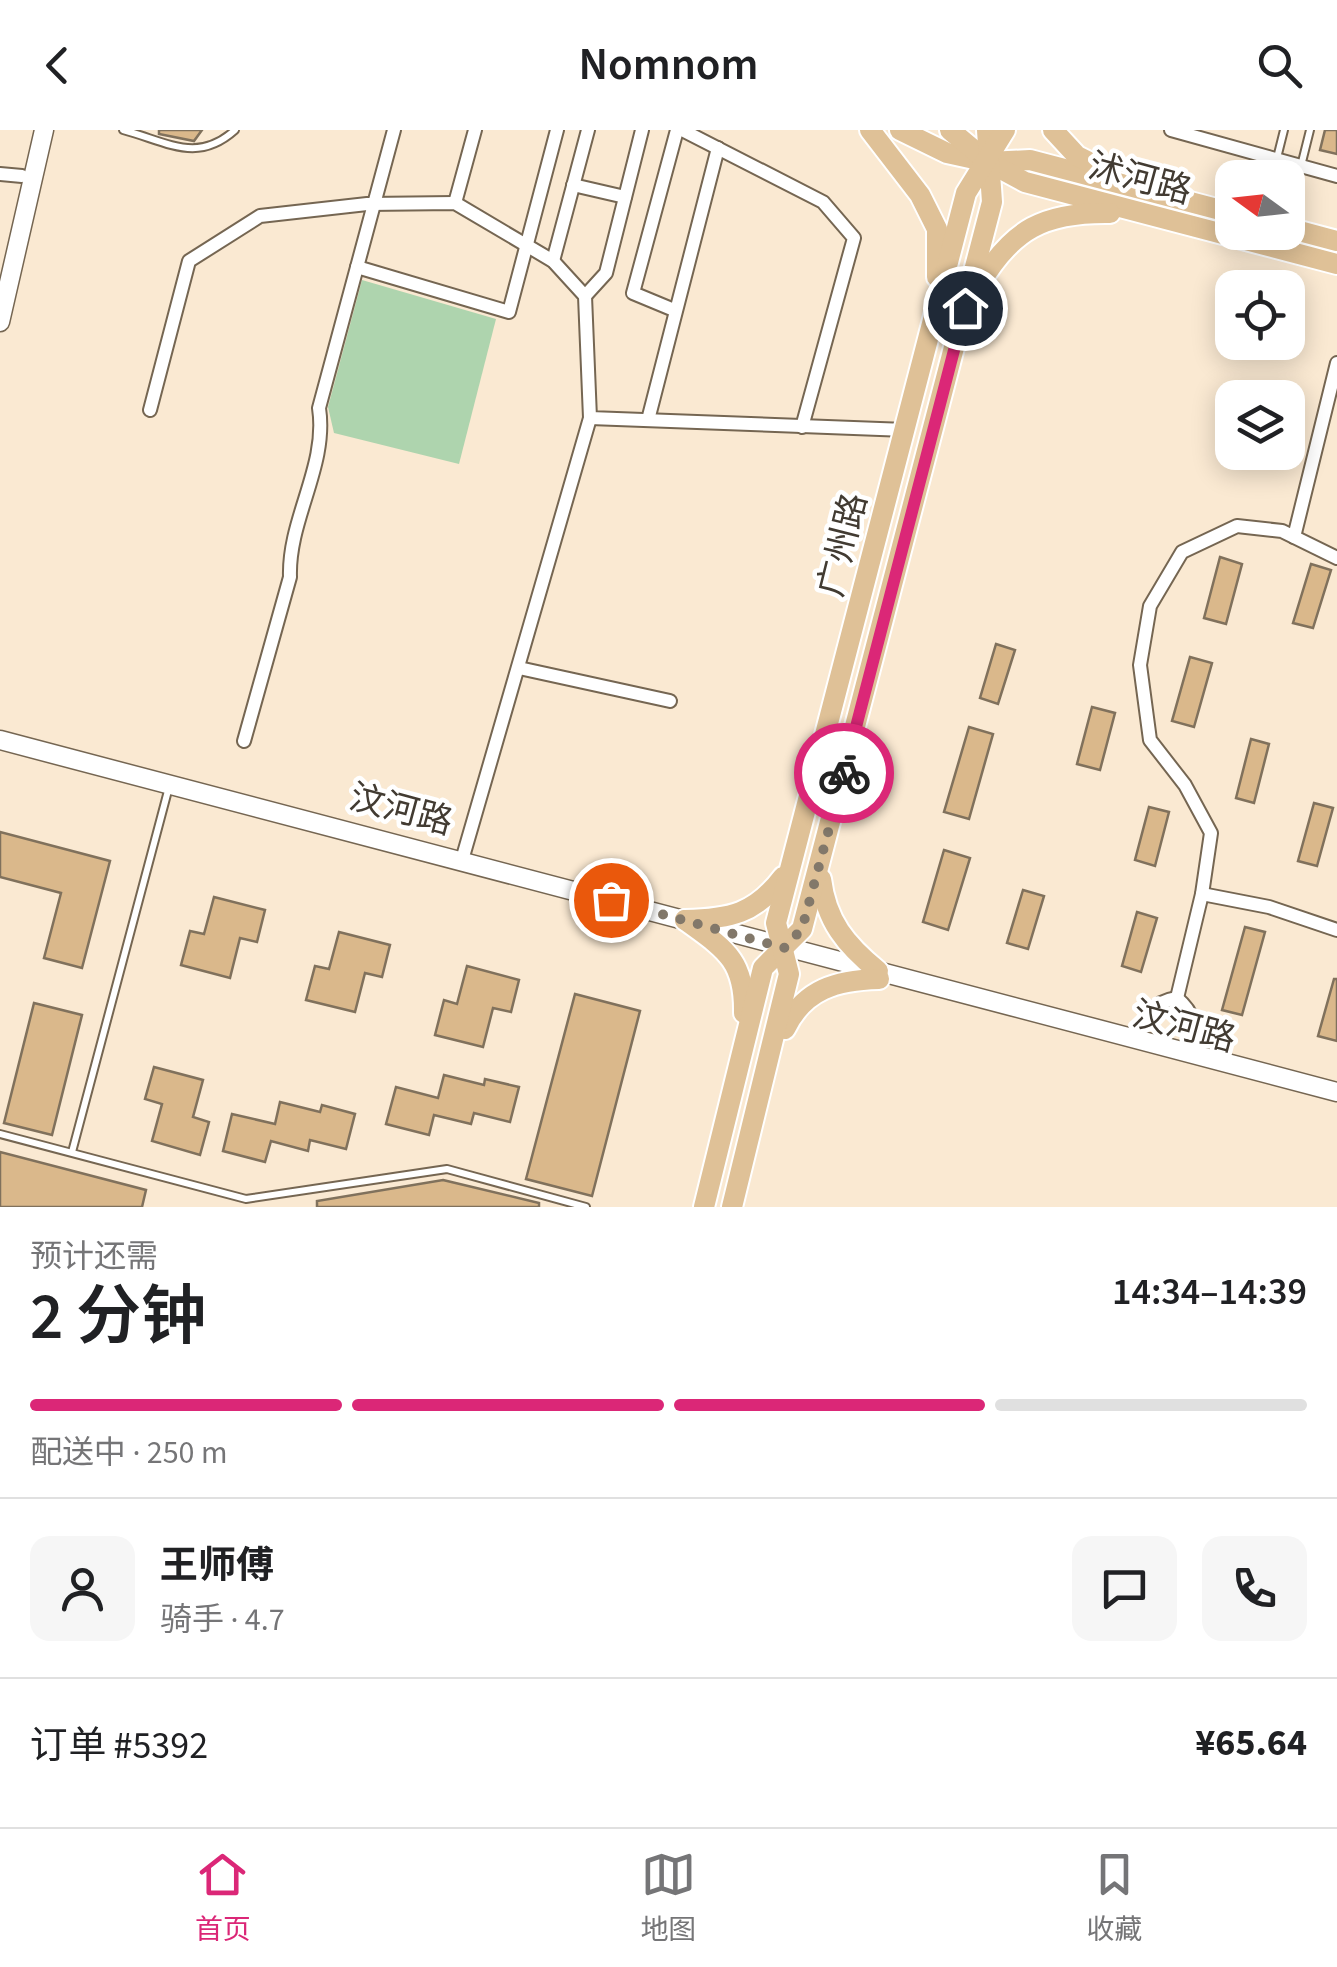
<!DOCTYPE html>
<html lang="zh">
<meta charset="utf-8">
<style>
body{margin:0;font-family:"Source Sans 3","Noto Sans SC",sans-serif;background:#f6f6f6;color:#202124;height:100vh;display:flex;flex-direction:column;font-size:38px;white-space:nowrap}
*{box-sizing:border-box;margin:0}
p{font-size:32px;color:#757577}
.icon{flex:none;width:55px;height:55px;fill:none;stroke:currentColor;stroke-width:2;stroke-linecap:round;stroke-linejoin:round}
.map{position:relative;height:1077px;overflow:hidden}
.panel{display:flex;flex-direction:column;background:#fff;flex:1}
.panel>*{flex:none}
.needle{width:65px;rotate:285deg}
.buttons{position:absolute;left:1215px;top:30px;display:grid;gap:20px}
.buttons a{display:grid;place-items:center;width:90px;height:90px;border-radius:20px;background:#fff;box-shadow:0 5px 25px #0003;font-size:50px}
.pin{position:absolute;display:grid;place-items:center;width:85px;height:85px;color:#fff;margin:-42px;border:5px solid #fff;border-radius:50%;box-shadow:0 2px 10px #0007}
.courier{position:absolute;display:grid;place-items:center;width:100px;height:100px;margin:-50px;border:8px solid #db2777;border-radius:50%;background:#fff;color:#222;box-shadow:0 2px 12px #0007}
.headline em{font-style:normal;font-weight:600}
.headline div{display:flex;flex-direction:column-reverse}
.headline{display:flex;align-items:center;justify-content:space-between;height:170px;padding:0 30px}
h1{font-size:65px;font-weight:600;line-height:75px}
.bar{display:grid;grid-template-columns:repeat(4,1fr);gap:15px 10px;align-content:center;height:120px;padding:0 30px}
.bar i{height:12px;border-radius:8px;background:#e0e0e0}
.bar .selected{background:#db2777}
.bar p{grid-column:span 4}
.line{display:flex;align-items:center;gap:25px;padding:0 30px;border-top:2px solid #e0e0e0}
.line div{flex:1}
.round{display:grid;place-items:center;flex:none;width:105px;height:105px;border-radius:20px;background:#f6f6f6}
header{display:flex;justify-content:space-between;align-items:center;height:130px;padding:0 30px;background:#fff;font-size:45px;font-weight:600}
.tab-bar{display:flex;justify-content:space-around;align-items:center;height:140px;border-top:2px solid #e0e0e0;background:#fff;font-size:28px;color:#757577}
.tab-bar a{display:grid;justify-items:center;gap:5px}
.tab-bar .selected{color:#db2777}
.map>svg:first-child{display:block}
.green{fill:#aed4ae}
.building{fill:#dab88b;stroke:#80715c;stroke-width:2.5}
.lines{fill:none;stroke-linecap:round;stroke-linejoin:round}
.lane-casing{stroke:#756652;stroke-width:10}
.street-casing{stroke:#756652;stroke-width:16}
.secondary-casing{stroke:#756652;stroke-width:21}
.primary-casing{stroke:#fff;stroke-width:24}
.lane{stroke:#fff;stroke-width:6}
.street{stroke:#fff;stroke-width:12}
.secondary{stroke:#fff;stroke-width:18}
.primary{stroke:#dfc197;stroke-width:20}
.done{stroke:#82786a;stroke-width:10;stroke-dasharray:0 18}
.route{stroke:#db2777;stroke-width:12}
.labels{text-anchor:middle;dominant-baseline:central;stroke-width:9;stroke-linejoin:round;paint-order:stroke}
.street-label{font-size:35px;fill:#423b32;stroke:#fff}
</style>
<header><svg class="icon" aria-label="back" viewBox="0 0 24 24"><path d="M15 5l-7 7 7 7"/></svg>Nomnom<svg class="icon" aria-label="search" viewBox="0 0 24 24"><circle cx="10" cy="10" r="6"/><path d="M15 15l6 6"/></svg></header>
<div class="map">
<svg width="1337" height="1077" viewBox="0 0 1337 1077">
<rect width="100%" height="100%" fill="#fae9d2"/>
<polygon class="green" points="362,150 496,189 459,334 334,303 328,277"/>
<g class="building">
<polygon points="159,0 202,0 194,11 159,4"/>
<polygon points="1325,0 1337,0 1337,24 1320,20"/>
<polygon points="1220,427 1242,434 1226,494 1204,488"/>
<polygon points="1311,434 1331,440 1313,498 1293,493"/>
<polygon points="996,514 1015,520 998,574 980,568"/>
<polygon points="1190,527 1212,533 1194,597 1172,591"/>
<polygon points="1092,577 1115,583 1100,640 1077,634"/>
<polygon points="969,597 993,604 969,689 944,682"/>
<polygon points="1251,609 1269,614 1254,673 1236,668"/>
<polygon points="1314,673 1333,678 1317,736 1298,731"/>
<polygon points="1149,677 1169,682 1155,736 1135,730"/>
<polygon points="0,702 110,731 82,838 44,828 61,763 0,747"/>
<polygon points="944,720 970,728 948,800 923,792"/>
<polygon points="1023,760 1044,766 1028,819 1007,813"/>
<polygon points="214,767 265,780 257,812 240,808 230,848 181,835 190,801 204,804"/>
<polygon points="1137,782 1157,788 1141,842 1122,836"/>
<polygon points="1245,797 1265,802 1242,885 1222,880"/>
<polygon points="339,802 390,815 382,847 365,843 355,882 306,870 315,836 329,839"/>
<polygon points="467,836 519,850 511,882 493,878 483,917 435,905 444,870 457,874"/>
<polygon points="1334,849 1337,849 1337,911 1318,906"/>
<polygon points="575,864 640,881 592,1066 526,1049"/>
<polygon points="34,873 82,885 52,1005 4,993"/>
<polygon points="154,937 203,950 193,987 209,992 200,1025 152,1011 162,974 145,969"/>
<polygon points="444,945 484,955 485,949 519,957 510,992 474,983 471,994 434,985 429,1005 386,994 396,957 438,968"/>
<polygon points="280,972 320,982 322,975 355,984 346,1019 310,1010 308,1021 271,1011 265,1032 223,1021 232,984 275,994"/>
<polygon points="0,1022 146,1060 142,1077 0,1077"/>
<polygon points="443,1050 539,1073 539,1077 317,1077 317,1071"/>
</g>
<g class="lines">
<defs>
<g id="lane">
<path d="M123,0C168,12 197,34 235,0"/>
<polyline points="1277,28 1284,0"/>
<polyline points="1301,36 1310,0"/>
<polyline points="0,1004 246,1069 447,1039 586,1077"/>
<polyline points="72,1022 169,657"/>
</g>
<g id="street">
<polyline points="682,0 823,72 854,108 802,297"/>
<polyline points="1171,0 1337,46"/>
<polyline points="0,44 22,46"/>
<polyline points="573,55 625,67"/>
<polyline points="455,73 475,0"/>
<polyline points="553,131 588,0"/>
<polyline points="357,137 509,182 557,0"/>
<polyline points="585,166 606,143 642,0"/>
<polyline points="674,180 633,163 677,0"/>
<polyline points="150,280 189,131 260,86 367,74 455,73 553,131 585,166 590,288 906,300"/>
<polyline points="648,290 718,18"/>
<polyline points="1294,407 1337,233"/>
<polyline points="519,538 670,571"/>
<path d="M244,611L290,447C288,389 328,336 319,278L394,0"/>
<polyline points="462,730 590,288"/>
<polyline points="1202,764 1269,777 1337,800"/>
<polyline points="1177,868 1202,764 1211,703 1185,655 1150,610 1140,535 1150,476 1182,422 1237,396 1282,401 1337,428"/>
<path d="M1137,910C1146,887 1151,872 1177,868C1198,886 1195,899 1192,925"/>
</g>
<g id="secondary">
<polyline points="0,192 44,0"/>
<polyline points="0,610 1337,962"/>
</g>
<g id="primary">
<polyline points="870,0 920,65 937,99 937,147"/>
<polyline points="900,0 947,23 988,32 1030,30 1232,83"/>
<polyline points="950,0 988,32 1025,52 1337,134"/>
<polyline points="1053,0 1077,26 1109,42"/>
<polyline points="1288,98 1337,111"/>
<path d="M979,155C1012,99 1044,82 1110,83"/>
<path d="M821,749C826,791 846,815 878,841"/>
<path d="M685,790C725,819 745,830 744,883"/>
<path d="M685,790C730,789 755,784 783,747"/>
<path d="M785,899C804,859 837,850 879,849"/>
<polyline points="704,1077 763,838 802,799 992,72 987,0"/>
<polyline points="732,1077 789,844 776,793 966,63 1005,0"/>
</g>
</defs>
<use href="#lane" class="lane-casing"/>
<use href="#street" class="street-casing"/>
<use href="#secondary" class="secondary-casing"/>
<use href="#primary" class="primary-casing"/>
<use href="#lane" class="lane"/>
<use href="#street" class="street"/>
<use href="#secondary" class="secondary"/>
<use href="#primary" class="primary"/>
</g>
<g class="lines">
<polyline class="done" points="611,770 784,818 802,799 844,643"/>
<polyline class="route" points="844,643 965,178"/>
</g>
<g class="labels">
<g class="street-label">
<text transform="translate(1140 49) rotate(15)">沭河路</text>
<text transform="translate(843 415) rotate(-76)">广州路</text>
<text transform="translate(401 680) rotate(15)">汶河路</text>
<text transform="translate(1184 897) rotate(15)">汶河路</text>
</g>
</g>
</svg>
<div class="buttons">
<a><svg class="needle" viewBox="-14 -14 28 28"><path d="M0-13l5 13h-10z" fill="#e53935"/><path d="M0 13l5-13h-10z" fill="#757577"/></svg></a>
<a><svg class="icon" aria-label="locate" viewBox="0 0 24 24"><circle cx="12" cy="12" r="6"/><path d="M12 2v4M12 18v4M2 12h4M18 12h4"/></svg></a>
<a><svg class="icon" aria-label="layers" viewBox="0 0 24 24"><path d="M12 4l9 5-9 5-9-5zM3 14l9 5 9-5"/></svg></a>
</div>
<div class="pin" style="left:611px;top:770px;background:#ea580c"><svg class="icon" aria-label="bag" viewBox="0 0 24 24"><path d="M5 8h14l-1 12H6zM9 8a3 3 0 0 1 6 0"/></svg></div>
<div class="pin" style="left:965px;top:178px;background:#1f2937"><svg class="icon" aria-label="home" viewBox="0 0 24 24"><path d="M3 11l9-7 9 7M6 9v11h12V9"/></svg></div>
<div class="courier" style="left:844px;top:643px"><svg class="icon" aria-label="bike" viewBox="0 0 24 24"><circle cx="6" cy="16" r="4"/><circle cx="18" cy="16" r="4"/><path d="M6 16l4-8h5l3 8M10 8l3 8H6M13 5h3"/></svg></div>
</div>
<section class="panel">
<div class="headline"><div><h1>2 分钟</h1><p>预计还需</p></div><em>14:34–14:39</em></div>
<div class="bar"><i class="selected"></i><i class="selected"></i><i class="selected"></i><i></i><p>配送中 · 250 m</p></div>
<div class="line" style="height:180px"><a class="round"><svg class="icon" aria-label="person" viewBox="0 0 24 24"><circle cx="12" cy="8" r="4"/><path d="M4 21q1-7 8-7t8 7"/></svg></a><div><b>王师傅</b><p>骑手 · 4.7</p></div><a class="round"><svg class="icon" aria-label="chat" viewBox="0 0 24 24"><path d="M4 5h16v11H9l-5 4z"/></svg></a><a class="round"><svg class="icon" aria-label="phone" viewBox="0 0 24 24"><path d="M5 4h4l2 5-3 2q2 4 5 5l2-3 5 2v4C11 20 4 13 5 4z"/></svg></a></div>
<div class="line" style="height:130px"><div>订单 #5392</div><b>¥65.64</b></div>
</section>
<nav class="tab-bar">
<a class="selected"><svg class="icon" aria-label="home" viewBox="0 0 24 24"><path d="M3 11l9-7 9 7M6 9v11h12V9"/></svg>首页</a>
<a><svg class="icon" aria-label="map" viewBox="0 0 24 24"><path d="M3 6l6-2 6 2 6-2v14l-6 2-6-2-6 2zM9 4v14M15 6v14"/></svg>地图</a>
<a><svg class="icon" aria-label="saved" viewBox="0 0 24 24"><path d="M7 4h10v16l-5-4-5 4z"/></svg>收藏</a>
</nav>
